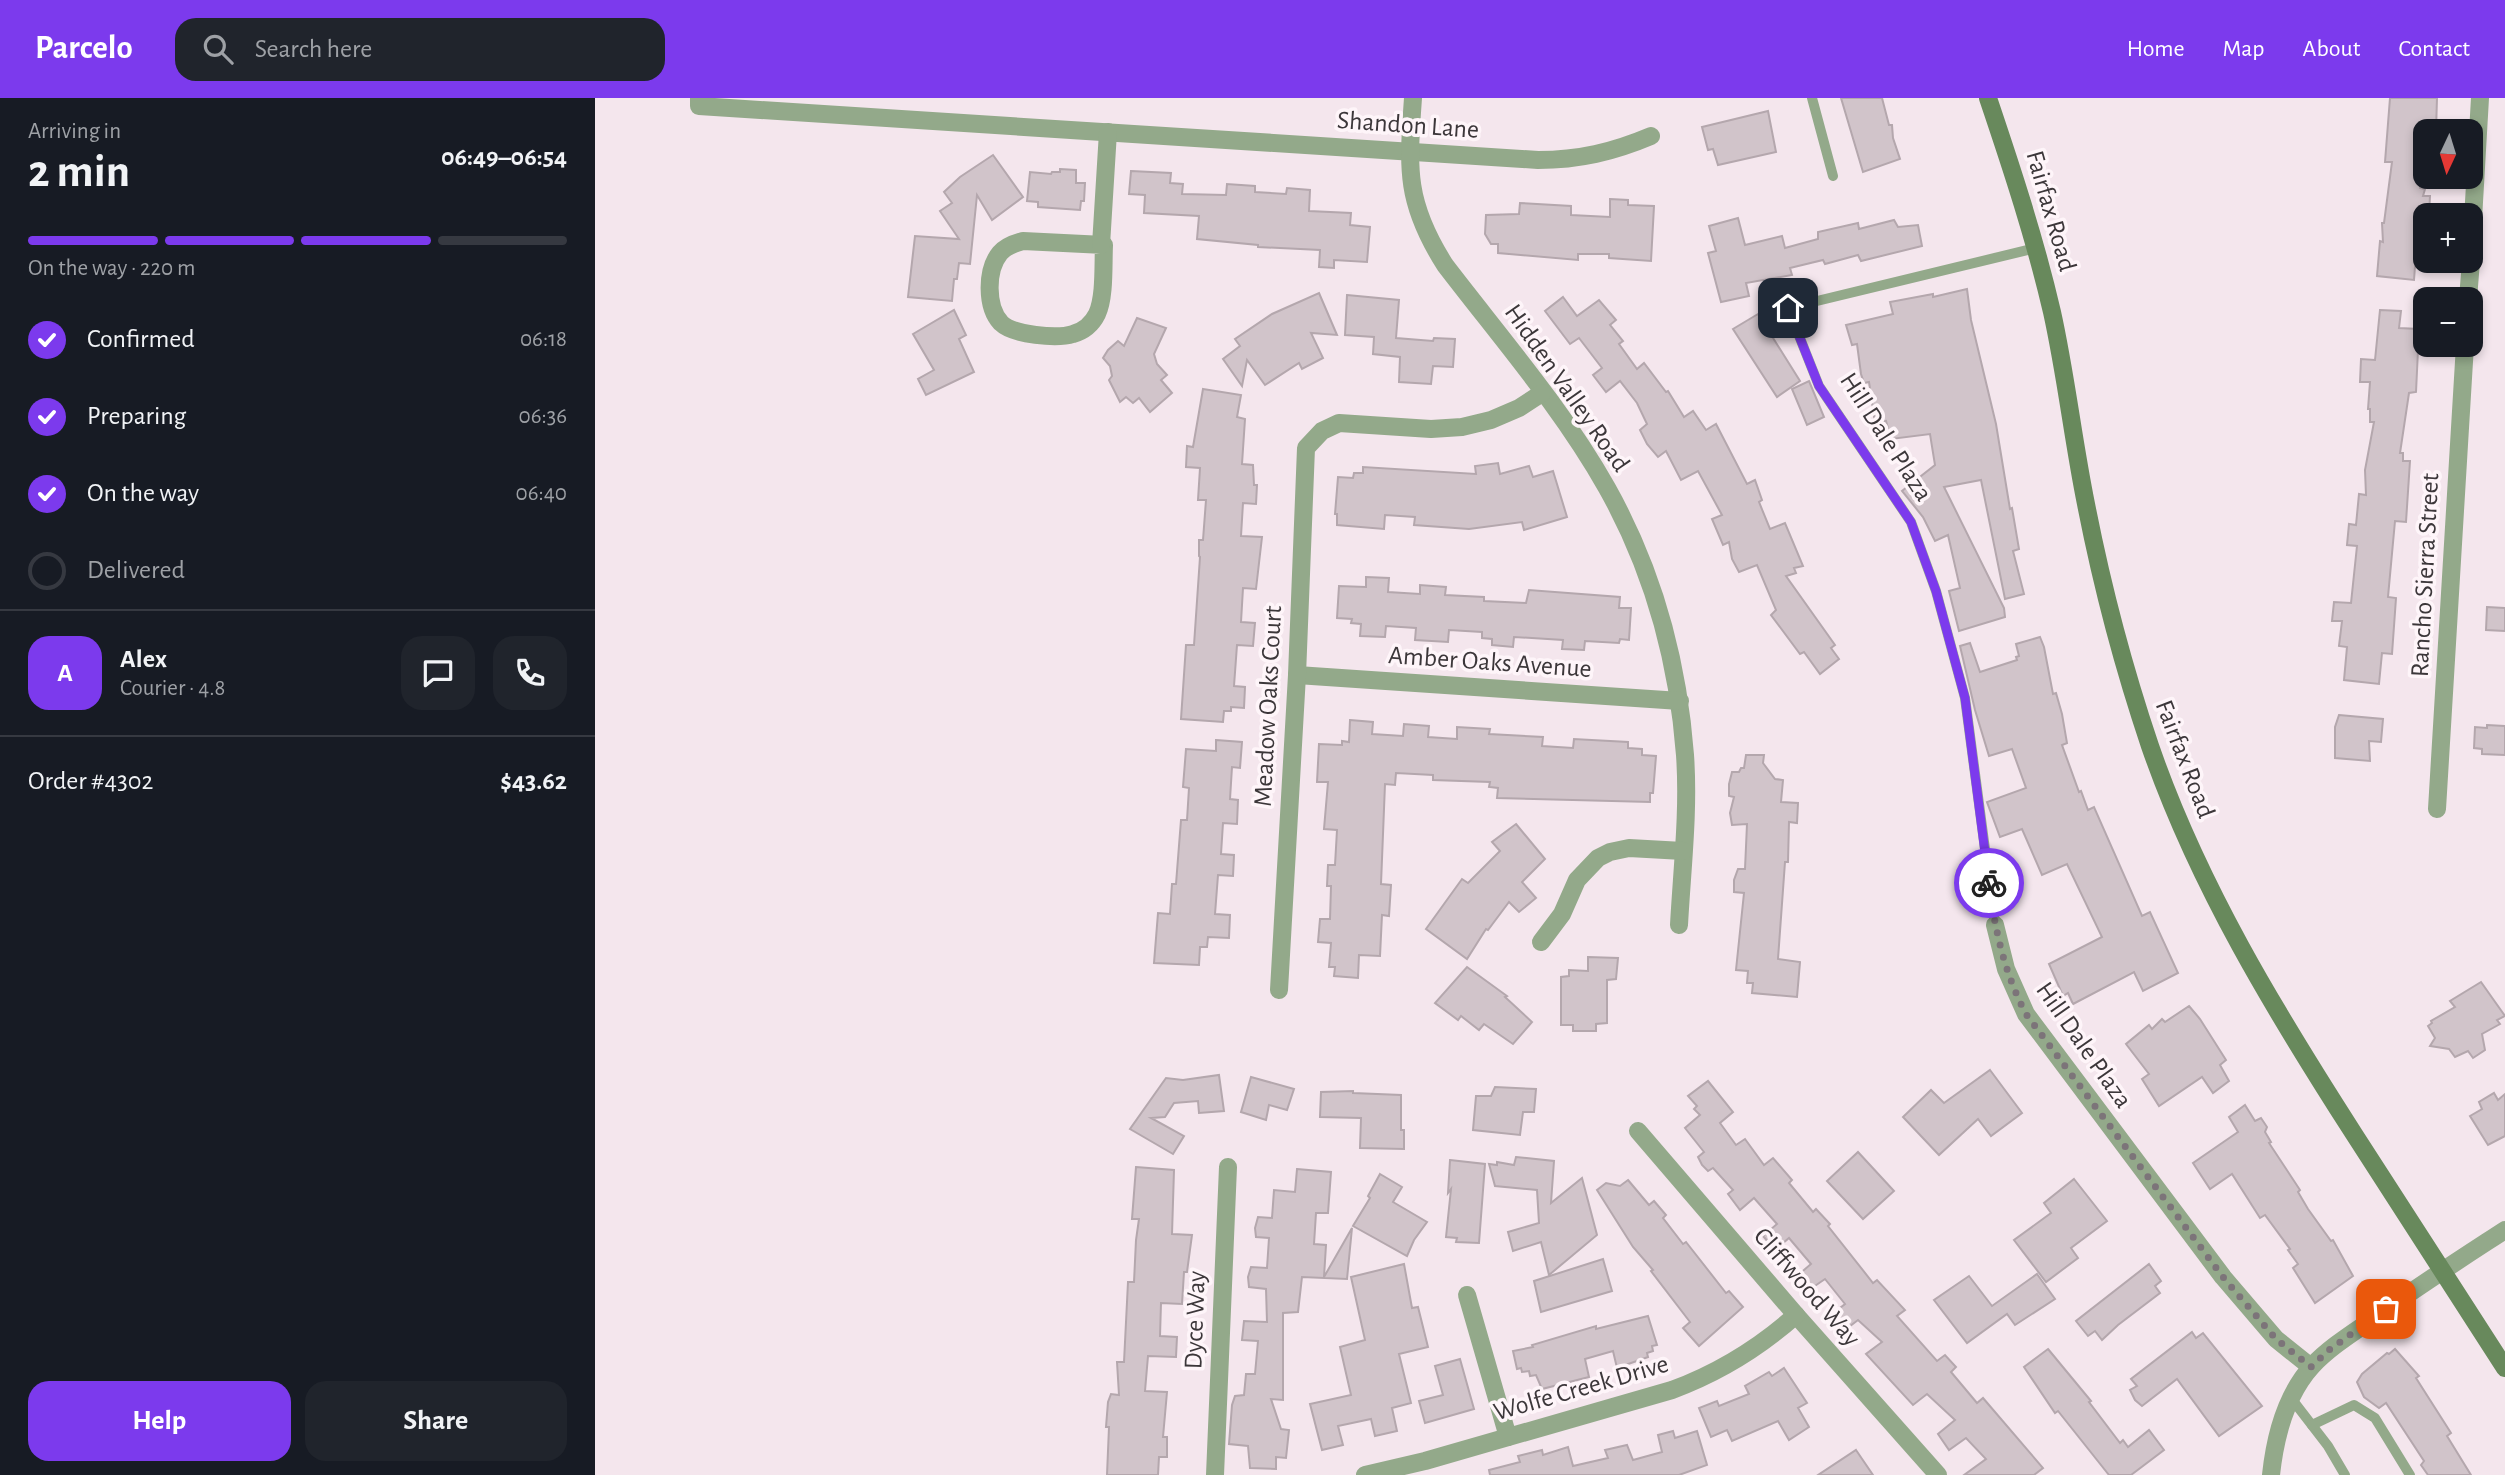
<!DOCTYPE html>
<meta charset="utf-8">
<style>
body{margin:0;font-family:"Alegreya Sans",sans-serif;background:#20242c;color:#f1f3f6;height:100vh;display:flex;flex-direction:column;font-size:26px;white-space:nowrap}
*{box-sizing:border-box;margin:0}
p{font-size:23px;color:#9ea1a6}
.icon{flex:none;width:38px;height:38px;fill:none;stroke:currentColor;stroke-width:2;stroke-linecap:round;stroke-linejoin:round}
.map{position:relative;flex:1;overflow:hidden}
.side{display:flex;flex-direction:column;background:#171b24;width:595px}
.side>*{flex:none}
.needle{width:46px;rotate:184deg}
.tools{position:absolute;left:1818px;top:21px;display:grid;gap:14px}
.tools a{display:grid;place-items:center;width:70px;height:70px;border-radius:14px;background:#171b24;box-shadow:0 4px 10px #0003;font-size:35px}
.pin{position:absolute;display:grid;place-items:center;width:60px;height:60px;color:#fff;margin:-30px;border-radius:14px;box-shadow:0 4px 10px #0006}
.courier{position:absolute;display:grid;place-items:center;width:70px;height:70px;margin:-35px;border:5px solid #7c3aed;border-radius:50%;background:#fff;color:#222;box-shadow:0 2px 9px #0007}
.summary em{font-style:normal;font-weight:700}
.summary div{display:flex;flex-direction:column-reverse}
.summary{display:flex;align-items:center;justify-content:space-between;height:119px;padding:0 28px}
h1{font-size:46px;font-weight:700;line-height:52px}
.bar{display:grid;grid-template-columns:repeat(4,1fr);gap:10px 7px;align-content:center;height:84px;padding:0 28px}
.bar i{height:9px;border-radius:5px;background:#363941}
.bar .on{background:#7c3aed}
.bar p{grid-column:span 4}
.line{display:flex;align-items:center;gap:18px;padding:0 28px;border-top:2px solid #363941}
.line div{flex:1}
.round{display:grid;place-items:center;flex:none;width:74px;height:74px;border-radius:21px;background:#20242c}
ol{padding:0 28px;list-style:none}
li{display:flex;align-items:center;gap:21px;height:77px}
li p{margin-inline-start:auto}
li .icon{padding:7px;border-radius:50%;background:#7c3aed;color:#fff;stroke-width:4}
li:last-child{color:#9ea1a6}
li i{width:38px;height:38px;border:4px solid #363941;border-radius:50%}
.action{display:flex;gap:14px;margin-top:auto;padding:14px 28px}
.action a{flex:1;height:80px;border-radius:21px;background:#7c3aed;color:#fff;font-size:28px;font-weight:700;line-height:80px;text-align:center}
.action a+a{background:#20242c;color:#f1f3f6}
header{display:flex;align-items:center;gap:42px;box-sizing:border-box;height:98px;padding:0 35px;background:#7c3aed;color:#fff}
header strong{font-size:33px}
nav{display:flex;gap:38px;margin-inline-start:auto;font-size:24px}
.search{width:490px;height:63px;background:#20242c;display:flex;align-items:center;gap:18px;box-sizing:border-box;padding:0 24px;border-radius:21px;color:#9ea1a6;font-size:26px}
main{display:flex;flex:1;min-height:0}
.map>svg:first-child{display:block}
.building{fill:#d1c4ca;stroke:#b4a7ad;stroke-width:2}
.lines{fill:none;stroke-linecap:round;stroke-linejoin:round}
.lane{stroke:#93a98a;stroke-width:10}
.street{stroke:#93a98a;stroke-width:18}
.secondary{stroke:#68895c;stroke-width:18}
.done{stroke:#7c7479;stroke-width:7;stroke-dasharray:0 12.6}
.route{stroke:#7c3aed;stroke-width:9}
.labels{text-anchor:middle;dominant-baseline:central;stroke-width:7;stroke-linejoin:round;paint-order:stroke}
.street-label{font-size:26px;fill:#3c373a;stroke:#fef5f9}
</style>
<header>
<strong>Parcelo</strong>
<div class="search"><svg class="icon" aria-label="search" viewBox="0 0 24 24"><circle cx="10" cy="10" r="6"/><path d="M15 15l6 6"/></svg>Search here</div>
<nav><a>Home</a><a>Map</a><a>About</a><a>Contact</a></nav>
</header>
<main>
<section class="side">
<div class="summary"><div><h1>2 min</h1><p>Arriving in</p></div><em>06:49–06:54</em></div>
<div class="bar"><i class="on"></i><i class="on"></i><i class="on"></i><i></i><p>On the way · 220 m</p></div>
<ol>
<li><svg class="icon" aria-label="check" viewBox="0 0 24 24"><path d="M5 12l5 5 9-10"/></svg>Confirmed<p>06:18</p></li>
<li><svg class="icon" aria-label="check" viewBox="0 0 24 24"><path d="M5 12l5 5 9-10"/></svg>Preparing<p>06:36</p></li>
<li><svg class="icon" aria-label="check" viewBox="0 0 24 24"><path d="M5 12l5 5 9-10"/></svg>On the way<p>06:40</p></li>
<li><i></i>Delivered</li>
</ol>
<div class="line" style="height:126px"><b class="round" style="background:#7c3aed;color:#fff">A</b><div><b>Alex</b><p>Courier · 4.8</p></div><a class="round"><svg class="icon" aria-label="chat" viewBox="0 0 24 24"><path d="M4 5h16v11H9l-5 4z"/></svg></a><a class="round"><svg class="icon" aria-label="phone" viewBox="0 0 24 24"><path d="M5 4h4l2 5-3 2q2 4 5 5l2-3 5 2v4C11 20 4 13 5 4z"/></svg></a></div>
<div class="line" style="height:91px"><div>Order #4302</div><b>$43.62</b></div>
<div class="action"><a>Help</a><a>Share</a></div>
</section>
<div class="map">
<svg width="1910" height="1377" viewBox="0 0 1910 1377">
<rect width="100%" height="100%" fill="#f4e6ed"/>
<g class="building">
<polygon points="1246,0 1287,0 1294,27 1297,27 1298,40 1305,61 1268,74"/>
<polygon points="1795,0 1842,0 1841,33 1830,33 1825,90 1830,91 1828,98 1835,98 1834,117 1830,117 1830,156 1821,155 1819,182 1782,178 1785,143 1788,144 1787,125 1789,125 1797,64 1790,64"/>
<polygon points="1173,13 1181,54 1123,67 1118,51 1113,52 1107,29"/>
<polygon points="398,57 428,99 397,122 382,97 375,166 364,165 362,181 359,181 357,203 313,199 320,138 364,141 345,113 357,105 349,94 365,79"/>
<polygon points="465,71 481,72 481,85 490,85 489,103 486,103 485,112 443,109 443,104 432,103 435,74 456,76 457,74 465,74"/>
<polygon points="536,73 576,75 575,85 588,86 587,96 631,97 632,86 660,88 660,94 691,96 692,90 715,92 714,113 756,115 755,127 775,129 772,164 739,162 739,170 724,169 725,152 663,149 663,147 602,141 604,118 549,115 550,97 534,96"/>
<polygon points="1015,101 1033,102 1033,107 1059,108 1056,163 1014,160 1014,156 983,156 983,162 903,155 903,146 896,146 890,136 891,117 924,116 925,105 976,108 976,117 1015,119"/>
<polygon points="1143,120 1150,147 1187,138 1190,150 1223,141 1223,134 1263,125 1264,131 1299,122 1303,129 1323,127 1327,148 1266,163 1263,157 1230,166 1228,162 1195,170 1197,177 1151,185 1154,198 1126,204 1113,155 1121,153 1114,128"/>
<polygon points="1372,191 1376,222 1401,326 1415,411 1417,410 1424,451 1418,453 1429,496 1410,501 1386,382 1349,389 1409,510 1410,519 1364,533 1354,493 1365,490 1353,437 1340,443 1328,419 1307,393 1340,367 1335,336 1296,341 1291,323 1280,325 1274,284 1269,285 1266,276 1262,246 1257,247 1251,227 1298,216 1295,204 1338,196 1338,199"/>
<polygon points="724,195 742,237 716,235 728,260 707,271 704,265 670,287 652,262 647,288 628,261 645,248 640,241 677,216"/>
<polygon points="752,197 804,202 801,240 838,243 839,240 860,241 858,269 838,268 836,286 804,284 805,259 778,256 779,239 750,237"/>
<polygon points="968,199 982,218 1004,202 1021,222 1015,227 1028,243 1024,246 1042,271 1049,265 1071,294 1073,293 1089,319 1098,313 1111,332 1121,326 1152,386 1160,382 1167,402 1164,404 1175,431 1190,425 1208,468 1199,470 1201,475 1191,478 1240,547 1236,550 1244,561 1225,576 1209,554 1205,556 1176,517 1181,512 1162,467 1144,474 1137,461 1134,444 1128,447 1117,421 1127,417 1103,373 1086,382 1071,353 1063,359 1052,346 1045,332 1052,326 1042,305 1025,283 1011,294 998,277 1007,270 984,240 975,246 950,213"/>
<polygon points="359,212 371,237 364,241 379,274 331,297 323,281 339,272 318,236"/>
<polygon points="1785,212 1806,213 1804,230 1824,231 1821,294 1814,295 1805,355 1808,355 1808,363 1815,363 1811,424 1800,423 1793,499 1801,500 1797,556 1787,555 1784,586 1749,582 1752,549 1744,548 1747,523 1737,523 1739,504 1756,505 1762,448 1752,447 1754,426 1761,427 1764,396 1771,397 1770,372 1779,324 1775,324 1775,311 1773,311 1775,284 1765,284 1766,261 1780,262"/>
<polygon points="1163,216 1205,283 1182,299 1138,231"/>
<polygon points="542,220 571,230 559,256 562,266 572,277 566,282 577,295 555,314 544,300 538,305 531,299 525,304 514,282 517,278 515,268 508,260 513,252 523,243 529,248"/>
<polygon points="1214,283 1229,319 1212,327 1197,291"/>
<polygon points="608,291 646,297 642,319 650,321 647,366 658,367 659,387 662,387 661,406 648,405 646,438 667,439 661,491 648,490 646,524 660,525 658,548 642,547 639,588 650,589 649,610 636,609 636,613 629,613 628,624 586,621 591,547 599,547 605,459 604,458 604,442 608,442 611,402 603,402 605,370 591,369 592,348 598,349"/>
<polygon points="903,365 905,376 934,368 938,379 958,373 972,419 929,432 927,424 874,431 819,427 820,419 790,417 789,431 742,427 742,416 740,416 743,379 758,380 759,375 768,375 768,369 881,376 880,368"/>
<polygon points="771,479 794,480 793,494 825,496 825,487 851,489 850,497 889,499 889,503 931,505 934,492 1025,499 1024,510 1036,510 1034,542 1025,541 1024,545 990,543 989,552 967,551 968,542 919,539 918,549 897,547 897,541 887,540 887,534 854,532 853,544 820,542 821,530 791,528 790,539 765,538 766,526 756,525 757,521 742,520 744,488 771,489"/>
<polygon points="1892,509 1910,510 1910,533 1891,532"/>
<polygon points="1445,539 1449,549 1458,596 1461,595 1467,616 1472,645 1467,647 1484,694 1486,693 1493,712 1499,709 1547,818 1555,814 1583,875 1548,893 1539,874 1478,906 1473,895 1468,898 1454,866 1507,839 1472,766 1447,777 1427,731 1405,739 1392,704 1431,690 1417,651 1394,658 1380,612 1365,548 1375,545 1385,574 1422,562 1421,559 1424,558 1421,546"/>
<polygon points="1744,617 1788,621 1786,644 1774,643 1775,663 1740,660 1740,629"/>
<polygon points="755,622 778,624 777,636 808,638 809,626 834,628 833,639 862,641 862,629 895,631 894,636 948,639 947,648 978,650 979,641 1033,644 1033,650 1047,651 1047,657 1061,658 1058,695 1055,695 1055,704 902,700 903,690 894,689 895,684 838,682 838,677 801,675 800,687 790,686 786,786 796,787 794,818 787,817 785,858 764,857 763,880 739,878 740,869 734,869 736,845 723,844 725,821 735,821 736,788 732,788 733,767 740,767 742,732 729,731 733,684 722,684 724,646 747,647 747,643 754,644"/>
<polygon points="1892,627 1910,628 1910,657 1887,656 1887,651 1879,650 1880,629 1892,630"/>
<polygon points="621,642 647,644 645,670 637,669 635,701 643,702 642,726 628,725 626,756 639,757 638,778 623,777 620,816 635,817 634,840 613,839 612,849 605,849 604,867 559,865 563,815 575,816 577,786 581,786 586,722 592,722 594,690 588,689 591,651 621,653"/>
<polygon points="1151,657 1169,657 1168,665 1180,681 1188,682 1186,704 1203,705 1202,725 1194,724 1193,764 1190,764 1183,861 1205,864 1202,899 1157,895 1158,885 1152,885 1153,873 1141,872 1149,795 1139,794 1139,782 1143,771 1150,771 1152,726 1137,727 1135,715 1139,699 1134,698 1134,686 1137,674 1144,674 1146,670 1149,670"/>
<polygon points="921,726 950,761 927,784 941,800 924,814 914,804 893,832 891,831 872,861 831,831 867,781 873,785 905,753 897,744"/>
<polygon points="993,859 1023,860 1021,881 1012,882 1012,925 1001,926 1001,933 978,933 978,927 966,927 966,879 974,878 974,872 993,873"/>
<polygon points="872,869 912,898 910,899 937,924 918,946 889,926 884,932 866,918 863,922 840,905"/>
<polygon points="1886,884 1910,918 1902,922 1905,926 1887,936 1890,952 1878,960 1873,953 1860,959 1854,951 1835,948 1840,940 1833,928 1837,925 1836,923 1860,909 1855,903"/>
<polygon points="1594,908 1605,921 1631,962 1625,967 1634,983 1618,995 1607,979 1564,1008 1547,981 1554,976 1531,946 1554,927 1557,931 1567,921 1570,924"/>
<polygon points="1395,972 1427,1015 1396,1038 1383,1021 1344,1057 1308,1019 1336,992 1349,1005"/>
<polygon points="624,977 629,1013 604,1015 603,1003 579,1005 570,1019 556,1020 589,1038 578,1056 535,1031 571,980 588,982"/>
<polygon points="656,979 699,991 692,1012 674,1007 671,1022 646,1014"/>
<polygon points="1113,983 1138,1014 1125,1025 1141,1047 1150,1041 1169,1067 1178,1060 1197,1082 1194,1085 1218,1114 1221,1111 1235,1126 1233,1128 1278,1185 1282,1182 1310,1212 1302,1218 1342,1263 1350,1257 1361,1269 1356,1274 1382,1305 1388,1300 1448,1370 1439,1377 1369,1377 1391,1361 1371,1340 1354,1352 1343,1336 1360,1322 1332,1296 1318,1307 1271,1256 1287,1244 1263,1222 1250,1232 1241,1224 1236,1217 1250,1206 1230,1181 1214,1192 1202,1178 1216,1166 1194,1140 1180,1152 1168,1138 1182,1126 1159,1100 1145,1112 1133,1096 1138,1092 1118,1070 1113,1073 1107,1067 1103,1059 1109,1054 1090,1030 1105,1017 1099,1011 1102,1008 1093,998"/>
<polygon points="900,989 941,991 939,1014 928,1014 925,1037 878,1032 881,998 896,998"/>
<polygon points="758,993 758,995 806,997 806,1032 809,1032 809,1051 765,1050 766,1020 725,1019 726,994"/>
<polygon points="1899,995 1903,1002 1910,996 1910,1038 1893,1047 1875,1018 1887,1011 1884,1004"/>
<polygon points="1650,1007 1660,1023 1666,1020 1672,1029 1670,1034 1676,1044 1674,1045 1705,1092 1703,1094 1713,1111 1736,1143 1738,1142 1758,1178 1720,1205 1698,1170 1703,1166 1693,1152 1695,1151 1670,1117 1665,1120 1637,1076 1615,1091 1598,1065 1643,1034 1634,1019"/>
<polygon points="1263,1054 1299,1093 1268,1121 1232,1083"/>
<polygon points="921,1059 959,1063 956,1105 987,1080 1002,1137 954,1177 946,1144 918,1153 913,1134 944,1125 942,1092 900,1088 894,1066 902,1067 902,1064 919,1067"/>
<polygon points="855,1062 890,1066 884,1145 861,1144 862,1140 851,1139 856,1091 853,1095"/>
<polygon points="541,1069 579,1072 577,1136 597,1137 592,1174 589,1174 587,1206 566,1205 565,1238 582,1239 581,1259 553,1258 550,1293 572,1294 568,1339 572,1339 572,1359 564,1359 563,1377 512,1377 514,1329 511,1329 513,1304 516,1296 524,1297 522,1264 529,1264 533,1184 539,1184 541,1142 544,1121 537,1121"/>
<polygon points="702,1071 736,1074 733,1115 721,1115 719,1146 731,1147 729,1179 757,1130 752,1181 707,1179 703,1214 688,1215 688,1302 676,1301 686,1331 694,1332 691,1360 681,1359 681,1371 655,1370 653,1348 634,1346 637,1307 640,1298 649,1297 651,1276 660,1276 663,1243 647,1242 649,1223 672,1224 671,1191 654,1189 653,1179 656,1169 672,1170 674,1140 661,1139 660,1130 663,1119 677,1120 679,1092 700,1094"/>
<polygon points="785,1076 807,1089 798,1104 832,1124 819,1142 812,1158 758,1128 775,1100 773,1098"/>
<polygon points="1479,1081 1512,1123 1476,1150 1483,1160 1451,1184 1419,1142 1456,1115 1449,1105"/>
<polygon points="1033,1082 1054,1107 1059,1103 1071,1117 1068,1120 1088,1146 1091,1144 1131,1195 1134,1193 1148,1209 1104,1248 1088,1230 1095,1224 1056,1173 1058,1172 1038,1149 1002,1092 1011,1085 1025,1088"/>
<polygon points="1008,1161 1017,1193 946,1214 939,1183"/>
<polygon points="809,1166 817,1210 823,1209 833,1249 804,1256 816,1305 797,1310 802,1333 780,1338 776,1321 743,1328 748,1347 727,1352 715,1306 756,1297 745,1249 770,1242 756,1179"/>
<polygon points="1554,1166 1566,1183 1560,1188 1565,1195 1523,1227 1507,1242 1500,1233 1493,1238 1481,1223"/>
<polygon points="1442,1176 1460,1201 1420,1227 1412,1216 1372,1245 1339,1202 1374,1178 1397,1208"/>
<polygon points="1053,1218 1062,1247 1057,1248 1058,1253 1052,1255 1053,1259 1022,1270 1018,1253 990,1261 994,1279 947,1291 941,1277 935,1278 934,1273 927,1274 926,1270 922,1271 918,1253 938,1249 937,1247 1001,1228 1001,1231"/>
<polygon points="1597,1234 1601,1240 1608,1235 1667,1308 1624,1338 1582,1281 1547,1308 1540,1302 1535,1292 1542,1288 1536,1281"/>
<polygon points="1453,1251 1496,1303 1494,1304 1525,1345 1528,1342 1533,1349 1554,1332 1569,1352 1536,1377 1514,1377 1463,1313 1460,1315 1429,1269"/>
<polygon points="1800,1251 1824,1278 1821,1280 1856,1335 1852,1338 1876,1377 1833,1377 1826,1367 1829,1363 1791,1305 1784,1310 1769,1299 1762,1284 1767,1276 1792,1255 1794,1256"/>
<polygon points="865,1261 879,1311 830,1325 824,1303 848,1297 840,1268"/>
<polygon points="1189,1270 1212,1305 1203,1310 1214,1329 1194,1342 1183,1323 1137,1343 1132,1332 1116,1339 1104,1310 1122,1303 1124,1308 1154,1296 1150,1288 1174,1274 1177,1278"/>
<polygon points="1078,1333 1080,1340 1102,1333 1112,1367 1084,1377 895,1377 894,1372 925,1364 923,1358 947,1352 948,1357 973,1349 978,1368 1013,1360 1010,1352 1032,1347 1038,1362 1067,1354 1063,1337"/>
<polygon points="1261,1352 1278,1377 1223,1377"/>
</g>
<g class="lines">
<g class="lane">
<polyline points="1217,0 1238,78"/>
<polyline points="1400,827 1370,600 1341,493 1316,424 1224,288 1193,210 1441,150"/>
<polyline points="1696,1300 1733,1348 1750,1377"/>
<polyline points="1717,1327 1759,1307 1780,1320 1815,1377"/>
</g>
<g class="street">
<path d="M104,0V8L943,62C984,62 1018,54 1056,38"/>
<path d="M818,0C813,71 810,104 850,167C905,239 967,310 1012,390C1058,472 1083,564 1090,657C1094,713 1087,771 1084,827"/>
<path d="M428,143L509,147C508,167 510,199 502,216C497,226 489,233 478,236C462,241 418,237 406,225C391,209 391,172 405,155C411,148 420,145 428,143Z"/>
<polyline points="506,147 513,34"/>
<polyline points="1876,156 1885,0"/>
<polyline points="1873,201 1876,163"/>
<polyline points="702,577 1085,603"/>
<polyline points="1842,711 1870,247"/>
<polyline points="1400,827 1411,871 1431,916 1628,1179 1681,1241 1716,1269"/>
<polyline points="946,844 967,816 982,782 1003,760 1015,754 1034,750 1088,753"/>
<polyline points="684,892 702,577 711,350 727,333 744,325 836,331 867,329 896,322 924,310 947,295"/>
<polyline points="1043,1033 1201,1217 1343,1377"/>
<polyline points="872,1197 913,1339"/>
<polyline points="620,1377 633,1069"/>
<path d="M770,1377L830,1363L1077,1292C1123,1275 1164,1250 1201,1217"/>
<path d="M1676,1377C1680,1339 1691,1297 1717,1268C1733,1251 1753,1238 1772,1225C1817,1192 1864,1162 1910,1132"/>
</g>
<path class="secondary" d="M1393,0C1417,71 1440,141 1457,214C1471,277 1478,342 1491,406C1507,488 1528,568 1555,648C1603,787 1680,913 1759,1036C1809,1114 1859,1192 1910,1270"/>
</g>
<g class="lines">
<path class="done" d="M1394,785C1400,832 1409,874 1431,916L1628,1179L1681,1241L1716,1269L1734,1252L1791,1211"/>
<polyline class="route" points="1193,210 1224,288 1316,424 1341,493 1370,600 1394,785"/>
</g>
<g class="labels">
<g class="street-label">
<text transform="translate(813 27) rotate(4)">Shandon Lane</text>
<text transform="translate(1456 113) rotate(74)">Fairfax Road</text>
<text transform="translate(972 290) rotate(55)">Hidden Valley Road</text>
<text transform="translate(1291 339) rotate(57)">Hill Dale Plaza</text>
<text transform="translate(1830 477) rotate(-87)">Rancho Sierra Street</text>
<text transform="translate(895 564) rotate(4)">Amber Oaks Avenue</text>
<text transform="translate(673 608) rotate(-87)">Meadow Oaks Court</text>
<text transform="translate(1590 661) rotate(69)">Fairfax Road</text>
<text transform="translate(1489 947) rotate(55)">Hill Dale Plaza</text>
<text transform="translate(1212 1189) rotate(49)">Cliffwood Way</text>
<text transform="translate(600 1222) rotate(-88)">Dyce Way</text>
<text transform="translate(986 1290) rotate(-16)">Wolfe Creek Drive</text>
</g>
</g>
</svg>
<div class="tools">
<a><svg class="needle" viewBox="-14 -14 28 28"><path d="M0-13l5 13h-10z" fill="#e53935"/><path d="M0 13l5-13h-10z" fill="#9ea1a6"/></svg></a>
<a>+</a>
<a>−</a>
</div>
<div class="pin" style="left:1791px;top:1211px;background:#ea580c"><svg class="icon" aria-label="bag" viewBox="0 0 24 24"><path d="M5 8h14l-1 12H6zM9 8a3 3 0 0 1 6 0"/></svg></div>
<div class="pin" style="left:1193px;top:210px;background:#1f2937"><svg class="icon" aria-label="home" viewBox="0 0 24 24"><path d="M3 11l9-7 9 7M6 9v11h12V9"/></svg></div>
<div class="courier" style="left:1394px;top:785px"><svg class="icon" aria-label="bike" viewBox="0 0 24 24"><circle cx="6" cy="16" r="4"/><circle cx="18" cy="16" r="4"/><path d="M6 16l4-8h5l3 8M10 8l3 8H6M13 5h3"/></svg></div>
</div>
</main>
